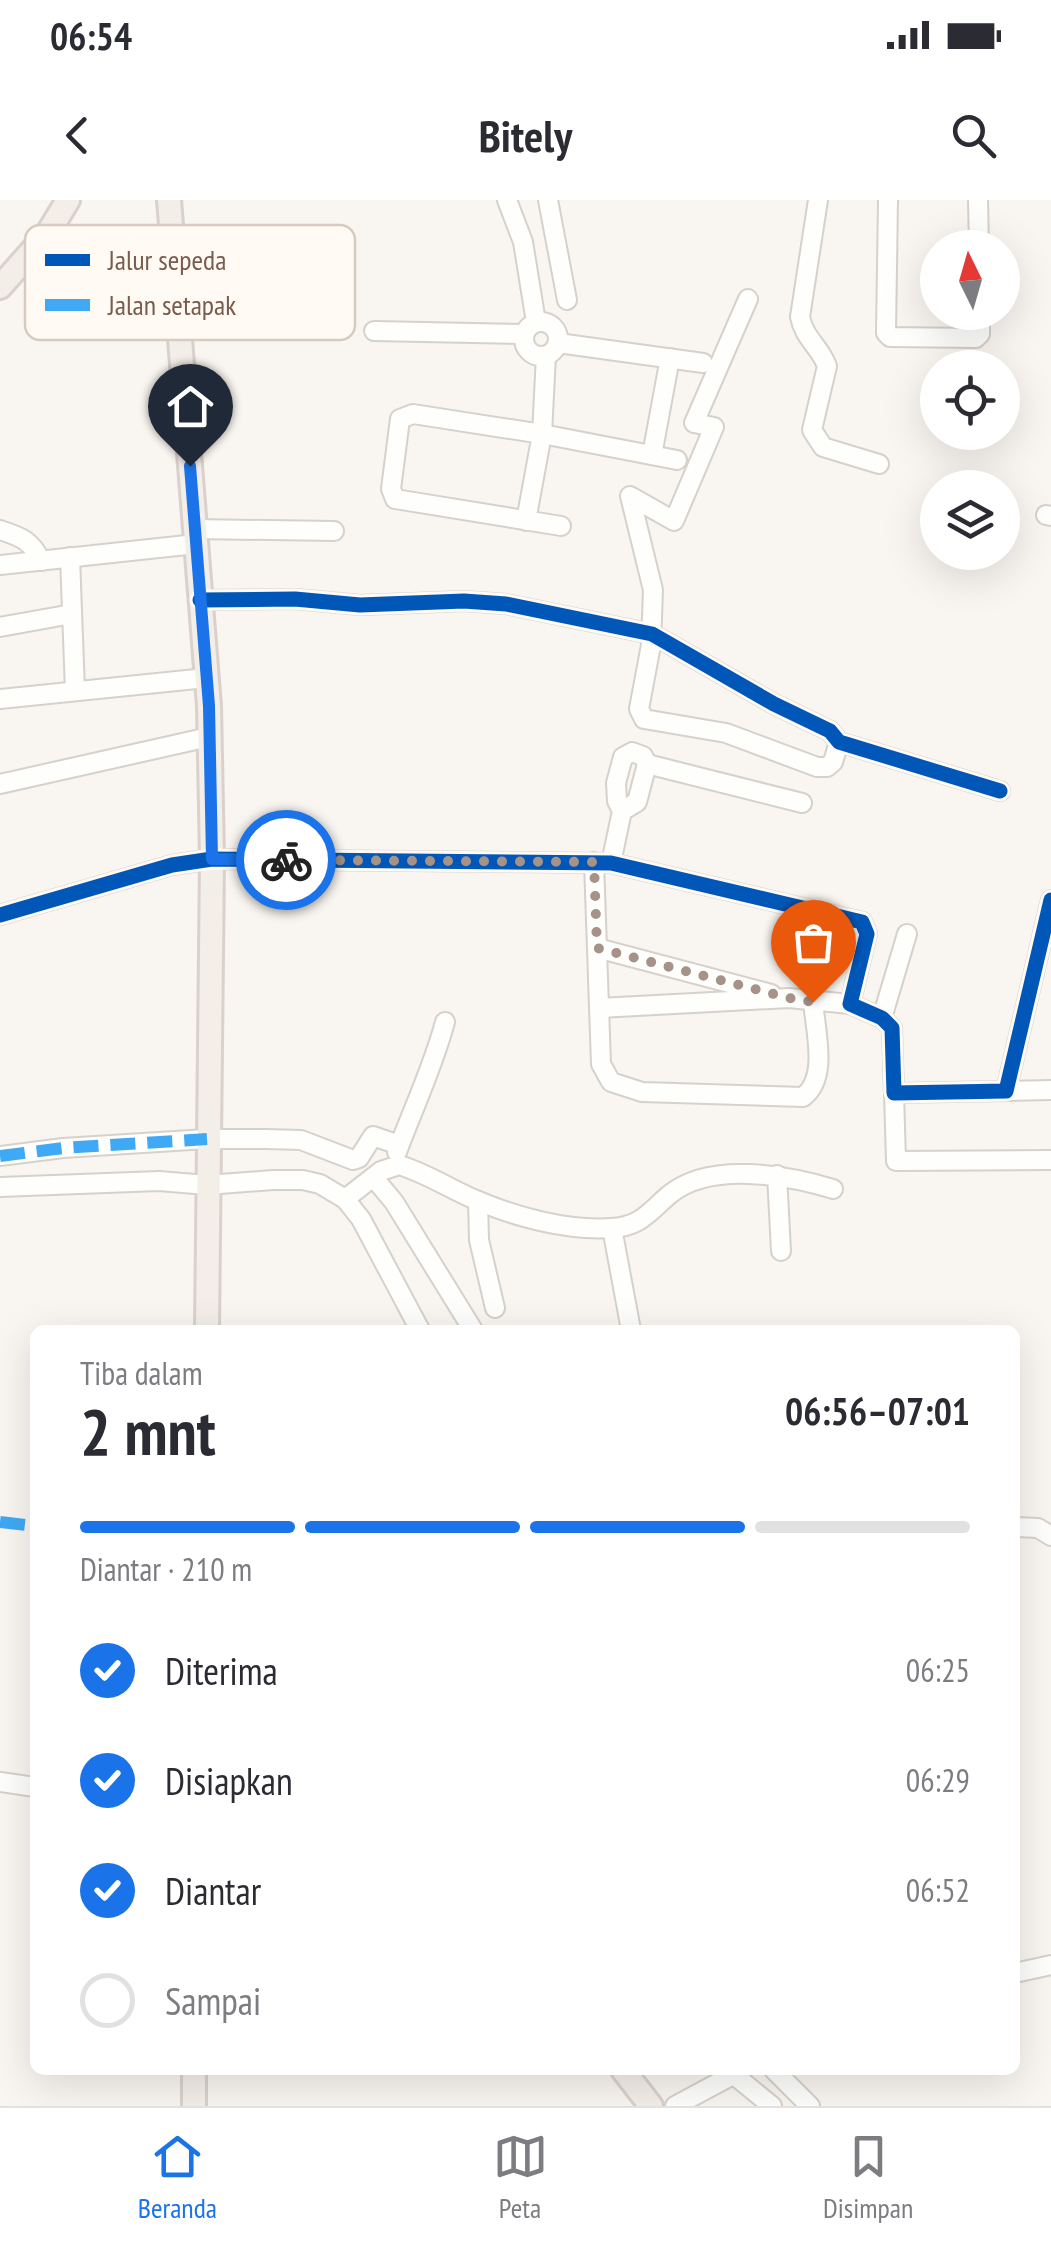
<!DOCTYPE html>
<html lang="id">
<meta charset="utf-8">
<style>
body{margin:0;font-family:"PT Sans Narrow",sans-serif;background:#f2f2f3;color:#2b2b33;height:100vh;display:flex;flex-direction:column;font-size:38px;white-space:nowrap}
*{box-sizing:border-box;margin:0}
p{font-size:32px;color:#7c7c81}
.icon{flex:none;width:55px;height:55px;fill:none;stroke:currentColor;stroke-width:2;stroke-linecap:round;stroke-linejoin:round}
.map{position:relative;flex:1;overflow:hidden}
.side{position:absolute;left:30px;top:1125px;width:990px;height:750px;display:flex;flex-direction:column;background:#fff;border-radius:15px;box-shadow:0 10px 40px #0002}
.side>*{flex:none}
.needle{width:65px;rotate:355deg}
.buttons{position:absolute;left:920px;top:30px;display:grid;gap:20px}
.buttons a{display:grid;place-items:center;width:100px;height:100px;border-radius:50%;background:#fff;box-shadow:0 10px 40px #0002;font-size:50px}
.pin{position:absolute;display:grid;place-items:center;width:85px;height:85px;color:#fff;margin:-102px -42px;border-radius:50% 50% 50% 0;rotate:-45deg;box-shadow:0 0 10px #0007}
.pin .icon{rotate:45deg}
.courier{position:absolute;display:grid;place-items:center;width:100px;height:100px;margin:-50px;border:8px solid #1a73e8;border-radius:50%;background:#fff;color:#222;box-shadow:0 2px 12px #0007}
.head em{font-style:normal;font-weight:800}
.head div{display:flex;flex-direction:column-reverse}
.head{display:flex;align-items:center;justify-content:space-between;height:170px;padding:0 50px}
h1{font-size:65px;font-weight:800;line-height:75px}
.bar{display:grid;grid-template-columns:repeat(4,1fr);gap:15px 10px;align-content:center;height:120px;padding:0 50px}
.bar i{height:12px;border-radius:8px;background:#e1e1e2}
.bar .current{background:#1a73e8}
.bar p{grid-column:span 4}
ol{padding:0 50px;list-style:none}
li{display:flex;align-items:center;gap:30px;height:110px}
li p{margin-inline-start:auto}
li .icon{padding:10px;border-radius:50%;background:#1a73e8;color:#fff;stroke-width:4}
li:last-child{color:#7c7c81}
li i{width:55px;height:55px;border:5px solid #e1e1e2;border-radius:50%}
.status{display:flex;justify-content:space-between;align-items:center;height:70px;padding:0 50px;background:#fff;direction:ltr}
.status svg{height:28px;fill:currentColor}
header{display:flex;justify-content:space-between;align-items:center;height:130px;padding:0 50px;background:#fff;font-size:45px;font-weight:800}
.menu{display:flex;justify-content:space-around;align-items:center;height:140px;border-top:2px solid #e1e1e2;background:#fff;font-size:28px;color:#7c7c81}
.menu a{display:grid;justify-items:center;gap:5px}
.menu .current{color:#1a73e8}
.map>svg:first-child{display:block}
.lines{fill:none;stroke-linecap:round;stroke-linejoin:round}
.minor-casing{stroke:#d7d1cb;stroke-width:22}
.major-casing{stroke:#dad1cc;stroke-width:28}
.minor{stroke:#fefefd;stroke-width:18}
.major{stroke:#f3eee8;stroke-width:22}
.quiet{stroke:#3fa9f5;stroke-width:12;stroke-dasharray:25 12;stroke-linecap:butt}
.cycleway-casing{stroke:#fffaf3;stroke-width:21}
.cycleway{stroke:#0057b8;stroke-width:15}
.done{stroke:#a69286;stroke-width:10;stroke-dasharray:0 18}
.route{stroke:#1a73e8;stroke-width:12}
.key{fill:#fffaf3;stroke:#d7cbc1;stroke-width:2.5}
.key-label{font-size:28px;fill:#7a5c4d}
</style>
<div class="status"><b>06:54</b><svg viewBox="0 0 49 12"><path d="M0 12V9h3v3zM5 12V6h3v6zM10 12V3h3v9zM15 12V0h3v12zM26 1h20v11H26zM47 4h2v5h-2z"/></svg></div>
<header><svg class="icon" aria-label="back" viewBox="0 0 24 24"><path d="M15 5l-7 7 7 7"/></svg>Bitely<svg class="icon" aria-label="search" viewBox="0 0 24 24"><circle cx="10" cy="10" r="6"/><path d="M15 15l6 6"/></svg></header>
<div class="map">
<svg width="1051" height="1906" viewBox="0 0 1051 1906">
<rect width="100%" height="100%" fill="#f9f5f0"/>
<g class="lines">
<defs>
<g id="minor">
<polyline points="507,0 523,42 536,122"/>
<polyline points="548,0 567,100"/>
<path d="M818,0L800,117C804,138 820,147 827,166L812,230L823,247L879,264"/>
<polyline points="888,0 886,133 890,137 976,138 980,134 980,112"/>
<polyline points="978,0 979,48"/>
<polyline points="748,99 694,223 714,227 674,321 630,296 653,390 651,445 639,509 644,519 726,533 817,567 827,567 833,562 839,542"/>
<circle cx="541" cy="139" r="17"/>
<polyline points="374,131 524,134"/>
<polyline points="558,143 703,163"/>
<polyline points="546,156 542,234 677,260"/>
<polyline points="652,255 670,158"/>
<polyline points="1046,315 1051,316"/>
<polyline points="526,321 542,234 413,214 400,219 391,289 395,299 561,326"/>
<polyline points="194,329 334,331"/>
<path d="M0,330C21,337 31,340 41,361"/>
<polyline points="70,357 75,491"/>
<polyline points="0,365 196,344"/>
<polyline points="200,400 295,399 360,405 464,401 506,404 652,434 774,504 830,531 839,542 1000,591"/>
<polyline points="0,427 72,414"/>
<polyline points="0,499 206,478"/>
<polyline points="647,564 802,603"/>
<polyline points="0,584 209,537"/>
<path d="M594,662L601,864L611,882L642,892L803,897C829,878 815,830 813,801"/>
<polyline points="611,663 622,611 617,601 616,583 623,557 632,552 643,556 647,564 637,602 622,611"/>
<polyline points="0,715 172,665 212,659 611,663 862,722 867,734 850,804 882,818 892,828 894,893 1006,891 1051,700"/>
<polyline points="597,748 771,794"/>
<polyline points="599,808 789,798 850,804"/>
<polyline points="882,818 907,734"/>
<polyline points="1006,891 1051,890"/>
<polyline points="894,893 896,961 1051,960"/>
<path d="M397,952C413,909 433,867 445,822"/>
<polyline points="0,956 63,948 207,939 266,939 301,940 353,960 359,958 373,936 399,945"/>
<polyline points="777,975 781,1051"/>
<polyline points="374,978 394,1002 473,1130"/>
<polyline points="0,987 159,981 207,985 273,980 303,980 320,984 345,999 361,1019 420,1130"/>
<path d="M345,999L381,971L399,965C426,973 450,989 476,1000C516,1017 567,1031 611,1028C640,1027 649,1012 669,995C709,961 787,975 833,989"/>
<polyline points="478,1001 479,1040 495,1108"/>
<polyline points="612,1028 631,1130"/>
<polyline points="1015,1327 1038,1328 1051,1336"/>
<polyline points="0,1582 35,1587"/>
<polyline points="1015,1773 1051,1765"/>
<polyline points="728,1870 772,1906"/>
<polyline points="774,1870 810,1906"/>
<polyline points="675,1906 742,1870"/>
</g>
<g id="major">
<polyline points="169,0 209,506 212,659 207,1130"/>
<polyline points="0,87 48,33 68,0"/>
<polyline points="623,1870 651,1906"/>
<polyline points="194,1906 194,1870"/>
</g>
</defs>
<use href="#minor" class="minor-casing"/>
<use href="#major" class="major-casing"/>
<use href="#minor" class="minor"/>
<use href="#major" class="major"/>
<g class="quiet">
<polyline points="0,956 63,948 207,939"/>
<polyline points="0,1322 35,1326"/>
</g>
<defs>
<g id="cycleway">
<polyline points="200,400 295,399 360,405 464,401 506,404 652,434 774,504 830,531 839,542 1000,591"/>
<polyline points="0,715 172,665 212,659 611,663 862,722 867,734 850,804 882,818 892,828 894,893 1006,891 1051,700"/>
</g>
</defs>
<use href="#cycleway" class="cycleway-casing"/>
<use href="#cycleway" class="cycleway"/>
</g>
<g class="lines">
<polyline class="done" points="286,660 594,662 597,748 789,798 813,802"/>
<polyline class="route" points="190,266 209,506 212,659 286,660"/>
</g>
<rect x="25" y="25" width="330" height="115" rx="15" class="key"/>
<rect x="45" y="54" width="45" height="12" fill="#0057b8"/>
<rect x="45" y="99" width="45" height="12" fill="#3fa9f5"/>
<g class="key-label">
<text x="108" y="70">Jalur sepeda</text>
<text x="108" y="115">Jalan setapak</text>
</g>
</svg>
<div class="buttons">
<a><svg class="needle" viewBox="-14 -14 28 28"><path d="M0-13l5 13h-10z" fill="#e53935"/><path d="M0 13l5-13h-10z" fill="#7c7c81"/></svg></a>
<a><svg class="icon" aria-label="locate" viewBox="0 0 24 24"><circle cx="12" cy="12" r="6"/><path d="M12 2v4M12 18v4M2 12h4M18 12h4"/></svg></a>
<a><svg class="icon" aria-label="layers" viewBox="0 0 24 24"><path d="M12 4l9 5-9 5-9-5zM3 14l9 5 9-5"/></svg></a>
</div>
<div class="pin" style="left:813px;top:802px;background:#ea580c"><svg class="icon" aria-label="bag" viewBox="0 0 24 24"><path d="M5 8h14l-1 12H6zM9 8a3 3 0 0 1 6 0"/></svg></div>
<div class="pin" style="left:190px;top:266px;background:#1f2937"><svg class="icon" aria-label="home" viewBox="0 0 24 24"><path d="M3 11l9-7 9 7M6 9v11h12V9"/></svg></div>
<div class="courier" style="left:286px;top:660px"><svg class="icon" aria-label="bike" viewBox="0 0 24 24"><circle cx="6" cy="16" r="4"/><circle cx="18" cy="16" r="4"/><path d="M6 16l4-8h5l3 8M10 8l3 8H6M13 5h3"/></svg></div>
<section class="side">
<div class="head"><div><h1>2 mnt</h1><p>Tiba dalam</p></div><em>06:56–07:01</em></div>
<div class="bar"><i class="current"></i><i class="current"></i><i class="current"></i><i></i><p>Diantar · 210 m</p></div>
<ol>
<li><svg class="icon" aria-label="check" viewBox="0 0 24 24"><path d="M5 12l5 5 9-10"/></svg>Diterima<p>06:25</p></li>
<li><svg class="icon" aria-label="check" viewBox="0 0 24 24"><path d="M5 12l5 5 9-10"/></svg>Disiapkan<p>06:29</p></li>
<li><svg class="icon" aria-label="check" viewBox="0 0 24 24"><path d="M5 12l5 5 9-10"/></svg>Diantar<p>06:52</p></li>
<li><i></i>Sampai</li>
</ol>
</section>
</div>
<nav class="menu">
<a class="current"><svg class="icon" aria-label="home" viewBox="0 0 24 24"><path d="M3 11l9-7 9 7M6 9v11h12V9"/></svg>Beranda</a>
<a><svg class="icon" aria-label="map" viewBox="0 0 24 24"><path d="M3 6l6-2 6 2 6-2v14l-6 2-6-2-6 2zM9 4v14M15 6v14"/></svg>Peta</a>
<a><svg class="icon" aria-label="saved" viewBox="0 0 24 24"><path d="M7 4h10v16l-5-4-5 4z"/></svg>Disimpan</a>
</nav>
